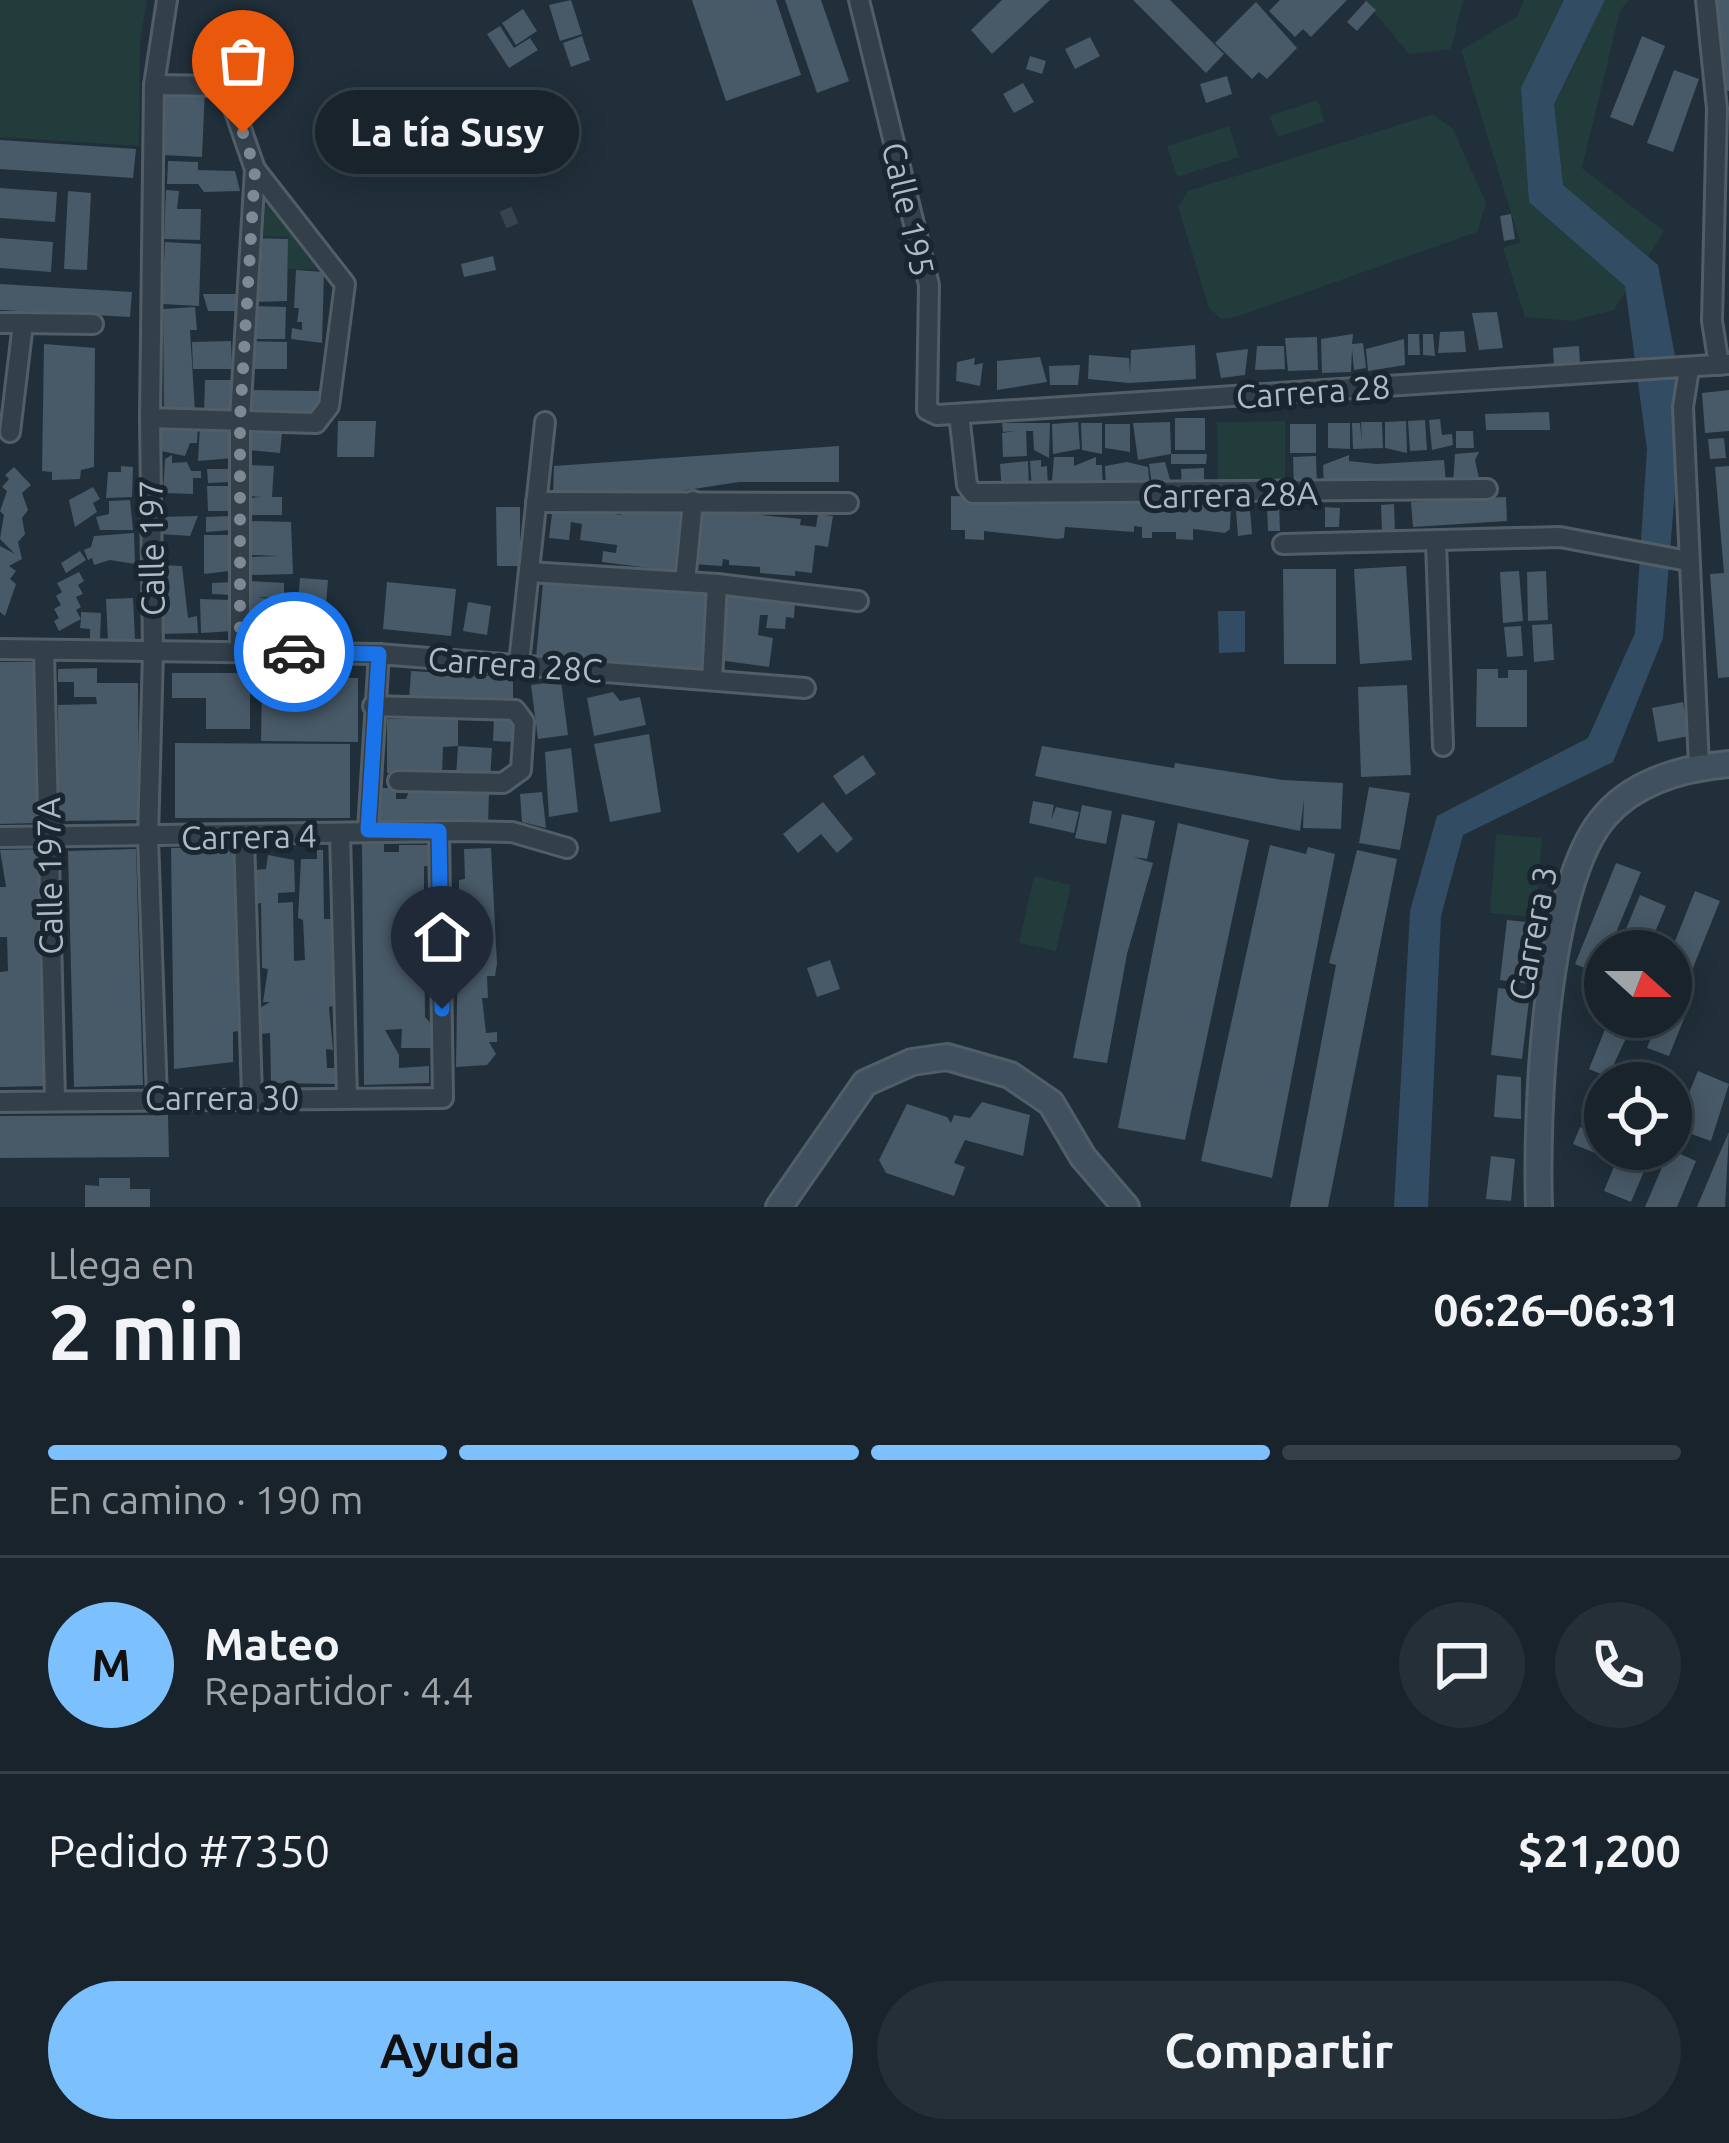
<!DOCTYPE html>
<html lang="es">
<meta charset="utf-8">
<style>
body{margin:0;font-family:Ubuntu,sans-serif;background:#252f38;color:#f1f3f6;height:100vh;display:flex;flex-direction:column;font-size:45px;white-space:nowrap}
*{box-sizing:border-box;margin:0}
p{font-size:39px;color:#9fa4a9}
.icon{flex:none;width:66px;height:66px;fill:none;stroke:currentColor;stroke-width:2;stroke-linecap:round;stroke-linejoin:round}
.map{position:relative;height:1207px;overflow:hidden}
.details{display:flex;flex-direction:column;background:#18232c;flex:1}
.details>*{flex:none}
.needle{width:78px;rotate:111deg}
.tools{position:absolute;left:1584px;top:930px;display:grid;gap:24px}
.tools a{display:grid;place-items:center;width:108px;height:108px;border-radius:50%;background:#18232c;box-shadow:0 6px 30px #0003,0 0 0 3px #364048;font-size:60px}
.pin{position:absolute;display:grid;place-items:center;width:102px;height:102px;color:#fff;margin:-123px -51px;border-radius:50% 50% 50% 0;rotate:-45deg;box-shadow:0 0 12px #0007}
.pin .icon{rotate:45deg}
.courier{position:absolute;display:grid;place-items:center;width:120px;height:120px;margin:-60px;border:9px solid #1a73e8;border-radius:50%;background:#fff;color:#222;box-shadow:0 3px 15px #0007}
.bubble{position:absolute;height:84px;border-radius:42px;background:#18232c;box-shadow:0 6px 30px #0003,0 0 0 3px #364048;font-size:39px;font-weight:700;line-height:84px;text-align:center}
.head em{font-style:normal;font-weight:700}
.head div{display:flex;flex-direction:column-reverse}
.head{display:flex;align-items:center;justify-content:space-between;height:204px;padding:0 48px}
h1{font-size:78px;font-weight:700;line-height:90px}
.bar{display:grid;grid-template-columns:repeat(4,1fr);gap:18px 12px;align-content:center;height:144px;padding:0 48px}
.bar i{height:15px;border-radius:9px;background:#364048}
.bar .active{background:#7cc0fe}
.bar p{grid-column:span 4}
.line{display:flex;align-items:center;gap:30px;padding:0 48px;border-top:3px solid #364048}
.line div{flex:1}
.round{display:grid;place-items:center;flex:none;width:126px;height:126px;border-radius:63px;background:#252f38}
.button{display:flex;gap:24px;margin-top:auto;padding:24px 48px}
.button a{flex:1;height:138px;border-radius:72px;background:#7cc0fe;color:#111;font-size:48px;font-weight:700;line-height:138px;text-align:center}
.button a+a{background:#252f38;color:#f1f3f6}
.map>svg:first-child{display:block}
.green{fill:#223b3b}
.water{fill:#324d63}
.building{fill:#485967}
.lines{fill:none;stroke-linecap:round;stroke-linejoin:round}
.street-tunnel{stroke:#35444f;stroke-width:18;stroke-dasharray:18 9;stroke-linecap:butt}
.street-casing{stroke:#515e68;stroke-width:24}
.secondary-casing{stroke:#515e68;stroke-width:30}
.street{stroke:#33404a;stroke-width:18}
.secondary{stroke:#41505e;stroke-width:24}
.done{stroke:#7c8a96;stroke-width:12;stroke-dasharray:0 21.6}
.route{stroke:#1a73e8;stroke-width:15}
.labels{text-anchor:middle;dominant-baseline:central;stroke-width:10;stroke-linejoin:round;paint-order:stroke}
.street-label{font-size:33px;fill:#aebbc7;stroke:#19252f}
</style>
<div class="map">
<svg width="1729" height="1207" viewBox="0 0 1729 1207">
<rect width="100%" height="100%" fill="#202f3a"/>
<g class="green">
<polygon points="0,0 147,0 140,42 139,146 0,137"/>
<polygon points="1364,0 1463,0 1451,49 1409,54"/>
<polygon points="1524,0 1629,0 1620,11 1582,168 1664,231 1614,310 1571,321 1525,317 1503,248 1520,242 1461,50 1517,17"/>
<polygon points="1318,100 1324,122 1278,137 1269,116"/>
<polygon points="1433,114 1453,129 1486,203 1477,232 1236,317 1221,319 1209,308 1178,207 1188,191"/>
<polygon points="1229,126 1239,157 1177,177 1167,146"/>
<polygon points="249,199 279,210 322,270 288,269 288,237 247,236"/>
<polygon points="1285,421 1285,486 1218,487 1217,422"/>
<polygon points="1496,834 1542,838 1536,917 1490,913"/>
<polygon points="1034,876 1071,885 1056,951 1019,943"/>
</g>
<g class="water">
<polygon points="1564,0 1605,0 1554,104 1563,185 1658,265 1677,367 1678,453 1663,638 1613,762 1463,835 1441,916 1428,1207 1394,1207 1410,911 1437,816 1588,738 1635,633 1647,449 1625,286 1529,202 1521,88"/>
<polygon points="1218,611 1245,611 1245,652 1219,653"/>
</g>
<g class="building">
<polygon points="571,0 582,34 560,41 549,5"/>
<polygon points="692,0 776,0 801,75 726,101"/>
<polygon points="785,0 821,0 849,81 817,93"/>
<polygon points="1002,0 1050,0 992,54 971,30"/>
<polygon points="1133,0 1170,0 1224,54 1206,73"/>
<polygon points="1280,0 1347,0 1311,37 1303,29 1295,37 1269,11"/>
<polygon points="1717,0 1729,0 1729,91 1726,91"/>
<polygon points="1366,1 1376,10 1357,31 1347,22"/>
<polygon points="1256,2 1297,48 1267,79 1259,72 1252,79 1215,43"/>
<polygon points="523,9 537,31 516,45 502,23"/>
<polygon points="500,26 514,48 530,38 538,50 509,68 487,34"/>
<polygon points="582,36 590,60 571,67 563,43"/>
<polygon points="1642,36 1665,46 1633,126 1610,117"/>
<polygon points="1090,37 1100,56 1075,69 1065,49"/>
<polygon points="1030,56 1046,61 1042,74 1026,69"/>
<polygon points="1674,70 1699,79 1673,152 1647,143"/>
<polygon points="1227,76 1232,94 1206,103 1200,84"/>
<polygon points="1023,83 1034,102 1014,113 1003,94"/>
<polygon points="166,88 205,88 202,157 163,155"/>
<polygon points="0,140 136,149 133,178 0,169"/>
<polygon points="168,161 198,162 198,170 235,171 240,191 204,192 198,184 167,184"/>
<polygon points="0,188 57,192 55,222 0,218"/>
<polygon points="166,190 179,191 177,209 201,209 200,240 164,239"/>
<polygon points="68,191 91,193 87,270 64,269"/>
<polygon points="1511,214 1515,239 1504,241 1500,216"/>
<polygon points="0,238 53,242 51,272 0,268"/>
<polygon points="253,238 288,239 287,301 253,302"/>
<polygon points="165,242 201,244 199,306 162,304"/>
<polygon points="493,256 496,270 464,277 461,264"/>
<polygon points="296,270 324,272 322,343 291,339 292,328 302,330 302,322 297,322 299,308 294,308"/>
<polygon points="0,284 132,292 130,317 0,310"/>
<polygon points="203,294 236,294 236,311 208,311"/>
<polygon points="253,306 286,307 285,339 252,339"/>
<polygon points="195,307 197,330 190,330 195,412 164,412 163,309"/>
<polygon points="1497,312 1503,348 1479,350 1472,313"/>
<polygon points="1464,331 1466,352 1438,353 1440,332"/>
<polygon points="1353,334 1352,344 1363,343 1366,368 1354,370 1352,349 1351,372 1322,373 1321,339"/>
<polygon points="1408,334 1419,334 1420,355 1408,355"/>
<polygon points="1423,334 1433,334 1435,356 1423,355"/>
<polygon points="1317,337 1318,370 1288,371 1285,338"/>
<polygon points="1404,339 1405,365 1368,371 1366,349"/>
<polygon points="231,341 232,369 193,369 192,342"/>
<polygon points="247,341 287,342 287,369 246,369"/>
<polygon points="44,344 95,348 94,467 81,470 80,479 52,480 52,472 42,471"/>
<polygon points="1195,345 1196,379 1129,383 1088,379 1089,355 1129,358 1130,374 1131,350"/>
<polygon points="1257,346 1284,346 1285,369 1255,370"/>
<polygon points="1579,346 1580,364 1554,366 1553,348"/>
<polygon points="1248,349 1245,375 1221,378 1216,353"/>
<polygon points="1040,357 1047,382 997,390 997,361"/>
<polygon points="975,358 974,365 983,363 980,386 956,381 957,362"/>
<polygon points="1080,365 1078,385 1050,385 1049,366"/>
<polygon points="205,380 233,380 235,410 204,412"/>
<polygon points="248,390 319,391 318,414 247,413"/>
<polygon points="1729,390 1729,431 1705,433 1702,393"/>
<polygon points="1549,412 1550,430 1486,430 1485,414"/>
<rect x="1175" y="418" width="30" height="32"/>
<polygon points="1440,419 1442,435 1452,434 1453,445 1432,450 1429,420"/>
<polygon points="1425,420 1427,450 1410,451 1408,421"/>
<polygon points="338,421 376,421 374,457 337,457"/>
<polygon points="1406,421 1407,453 1385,448 1385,422"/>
<polygon points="1078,422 1080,449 1053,454 1052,424"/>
<polygon points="1170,422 1171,454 1138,460 1133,423"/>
<polygon points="1361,422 1382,422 1383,448 1353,449 1352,423 1360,423 1362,442"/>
<polygon points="162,423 198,424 197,443 190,443 185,456 161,451"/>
<polygon points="1002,423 1050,423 1049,458 1034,450 1033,431 1026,431 1027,456 1003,457 1002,433 1015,431 1003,432"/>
<polygon points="1081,423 1102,423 1102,454 1082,450"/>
<polygon points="1328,423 1350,423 1350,449 1328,448"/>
<polygon points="1105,424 1130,424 1130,452 1105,448"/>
<rect x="1290" y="424" width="26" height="29"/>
<polygon points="200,425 233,426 234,458 198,461"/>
<polygon points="250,431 282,433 280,453 248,450"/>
<polygon points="1456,431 1473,431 1474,448 1456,448"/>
<polygon points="1724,438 1726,458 1710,459 1708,439"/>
<polygon points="839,446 839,482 739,482 655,495 553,495 554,466"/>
<polygon points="1479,452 1475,460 1480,483 1453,485 1455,454"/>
<polygon points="1171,454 1207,454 1206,464 1171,464"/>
<polygon points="172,455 172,463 187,462 191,471 201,471 201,478 193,478 193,494 163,493 165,459"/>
<polygon points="1349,455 1349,461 1377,464 1444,460 1446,483 1324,486 1323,465"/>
<polygon points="1316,456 1317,487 1294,488 1293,457"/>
<polygon points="1054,457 1074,457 1074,466 1096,457 1096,465 1102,465 1103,491 1051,492"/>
<polygon points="1041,460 1041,467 1047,466 1048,489 1032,490 1030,461"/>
<polygon points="1028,461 1029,490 1002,492 1000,464"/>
<polygon points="1127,462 1148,467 1150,491 1106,493 1105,466"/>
<polygon points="1165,462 1173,490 1153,492 1149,464"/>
<polygon points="249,465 274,466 272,497 282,497 282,515 249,515 248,498 262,497 249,496"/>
<polygon points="121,466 133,467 132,497 106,498 108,472 121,472"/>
<polygon points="1729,466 1729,677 1718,678 1710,574 1724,573 1715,467"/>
<polygon points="14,467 31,485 22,493 28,510 22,518 25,534 18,542 22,559 9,566 16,571 10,579 16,584 5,616 0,612 0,546 15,554 0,539 4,515 0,511 7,491 2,487 9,479 5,475"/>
<polygon points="1204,468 1204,489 1182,490 1181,469"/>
<polygon points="207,469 230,469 231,482 208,483"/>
<polygon points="207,486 230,486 231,511 208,511"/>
<polygon points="93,487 100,499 93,503 97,512 75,527 69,500"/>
<polygon points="951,496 1231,502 1230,529 1225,533 1193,529 1193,540 1176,539 1176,532 1152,532 1152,538 1142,538 1142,527 1134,526 1134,532 1065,527 1064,538 1058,539 984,531 984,540 965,539 965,530 951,530"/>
<polygon points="1506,497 1507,521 1413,527 1411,502"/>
<polygon points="130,500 133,530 100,530 96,517 109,514 109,501"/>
<polygon points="1279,503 1280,531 1268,531 1267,504"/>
<polygon points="622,504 688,509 681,572 602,562 603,551 616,553 617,545 580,540 582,524 571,522 569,540 549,538 553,506 621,515"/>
<polygon points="1394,504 1395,531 1382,532 1381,505"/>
<polygon points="496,507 520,507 520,566 497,566"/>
<polygon points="1325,507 1340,508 1339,527 1325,527"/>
<polygon points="700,509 801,519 800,525 816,527 818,514 833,516 828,547 815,545 812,573 795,571 795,576 760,573 760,567 729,565 729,560 723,559 722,566 692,564"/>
<polygon points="1250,510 1252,534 1238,536 1236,511"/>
<polygon points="198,516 190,536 160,534 160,517"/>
<polygon points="231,516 231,530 206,532 206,517"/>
<polygon points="250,521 291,522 293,574 249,575 249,557 280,556 251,555"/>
<polygon points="134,533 135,564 110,560 94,565 92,558 88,560 84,550 91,547 94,536"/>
<polygon points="204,535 239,535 238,570 204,574"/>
<polygon points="80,551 86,560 66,573 61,563"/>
<polygon points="161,565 182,566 188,618 197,616 198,633 159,634"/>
<polygon points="1406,566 1412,660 1360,664 1354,569"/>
<polygon points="1283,569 1336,569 1336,664 1284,664"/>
<polygon points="1519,571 1523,621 1503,623 1500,572"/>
<polygon points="1546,571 1548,620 1528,621 1527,572"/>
<polygon points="79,572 84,581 78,585 83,594 76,597 81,607 76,610 81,619 81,612 101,613 100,640 90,640 90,629 80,628 81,619 59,631 54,621 59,618 54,609 61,605 56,596 62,592 57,583"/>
<polygon points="300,578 328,580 325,617 297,615"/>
<polygon points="250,581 284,583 284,598 258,597 273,600 272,614 247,611"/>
<polygon points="232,582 232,595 212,594 212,583"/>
<polygon points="387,582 456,589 451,636 383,629"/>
<polygon points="543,583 707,595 704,670 536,658"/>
<polygon points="726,593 795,600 794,618 786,617 785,629 766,628 768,615 760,615 758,635 773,638 769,667 718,660"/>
<polygon points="133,598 135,639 108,641 106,599"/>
<polygon points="200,599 233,600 234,631 201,633"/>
<polygon points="468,602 491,606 487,635 463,631"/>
<polygon points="247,615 280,618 278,638 246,636"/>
<polygon points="1552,624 1554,660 1534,662 1532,625"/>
<polygon points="1521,626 1523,656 1507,657 1504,627"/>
<polygon points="0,662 34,662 37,823 0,824"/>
<polygon points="97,668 97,683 138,683 139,820 59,821 58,705 97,704 96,697 74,697 74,682 58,682 58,669"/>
<polygon points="1477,669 1498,669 1498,678 1508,678 1508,670 1527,670 1527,727 1476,727"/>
<polygon points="411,671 513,677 513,705 409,700"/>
<polygon points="172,673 250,673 250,729 206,729 206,698 172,698"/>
<polygon points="262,677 358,678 358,742 261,741"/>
<polygon points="561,681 568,735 538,739 531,685"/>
<polygon points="1407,685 1411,775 1361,777 1358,687"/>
<polygon points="613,692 620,701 640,697 646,725 594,736 587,698"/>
<polygon points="1683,702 1689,736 1658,742 1652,708"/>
<polygon points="494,718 516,719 515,742 493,741"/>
<polygon points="387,719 458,719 458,746 443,747 442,776 387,773"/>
<polygon points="649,734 661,812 610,822 594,744"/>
<polygon points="175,743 350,744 350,818 175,818"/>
<polygon points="458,746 492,748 490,780 456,776"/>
<polygon points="1042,746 1174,768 1175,763 1283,780 1343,783 1341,829 1303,828 1304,799 1300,831 1035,776"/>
<polygon points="571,748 578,812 549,817 545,752"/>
<polygon points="863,755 876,774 846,795 833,776"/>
<polygon points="1369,787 1410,793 1400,850 1359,843"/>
<polygon points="381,788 396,788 396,799 406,799 409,791 489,793 488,824 371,822 371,807 381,805"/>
<polygon points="542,792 546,828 522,822 520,794"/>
<polygon points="1033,801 1054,805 1051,820 1056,807 1079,812 1074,833 1029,823"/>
<polygon points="823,802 853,839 837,853 821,834 798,853 783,834"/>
<polygon points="1082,805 1112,811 1106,844 1075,838"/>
<polygon points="1122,814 1155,821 1147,859 1133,857 1153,863 1127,954 1107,1063 1073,1058"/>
<polygon points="1178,823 1249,840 1185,1140 1118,1128"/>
<polygon points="362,843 384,843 384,852 399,852 399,845 435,845 435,867 424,866 424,900 425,1017 435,1028 435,1048 401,1048 402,1029 385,1030 399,1055 399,1068 429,1066 429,1083 364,1085"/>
<polygon points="1270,845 1306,854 1308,847 1335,854 1272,1178 1201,1161"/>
<polygon points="236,847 238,1031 233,1032 233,1062 174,1069 171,848"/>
<polygon points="491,848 497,964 495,976 487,976 488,998 482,998 486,1033 497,1032 497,1042 489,1042 496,1054 487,1065 456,1067 459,880 465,879 464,849"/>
<polygon points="42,849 46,1086 0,1087 0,972 8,971 7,937 0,937 0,887 6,887 0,850"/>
<polygon points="136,849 143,1085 74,1087 68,851"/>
<polygon points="317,850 323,850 324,919 331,919 333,964 338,967 337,1005 329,1007 333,1050 326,1049 327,1068 337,1068 337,1084 271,1083 270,1033 260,1034 260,1008 270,1002 263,1002 268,969 262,968 261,903 255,904 254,870 266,869 268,855 294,860 295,892 278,893 278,903 293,902 294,961 305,960 303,920 298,918 301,859 317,859"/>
<polygon points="1357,850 1397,859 1328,1207 1290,1207 1336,965 1329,963"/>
<polygon points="1616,863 1641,872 1599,974 1575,964"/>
<polygon points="1695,891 1720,901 1686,985 1671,979 1671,951"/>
<polygon points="1640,895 1666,906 1647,951 1617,951"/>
<polygon points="1507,920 1536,923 1529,984 1500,980"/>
<polygon points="830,960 840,989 817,997 807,968"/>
<polygon points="1498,988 1530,992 1522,1059 1491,1055"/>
<polygon points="1671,994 1691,1001 1669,1056 1647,1048 1659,1017 1671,1017"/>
<polygon points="1610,1017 1636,1017 1605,1083 1605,1135 1581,1125 1601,1074 1589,1069"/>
<polygon points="1698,1071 1729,1084 1711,1141 1671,1127 1671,1112 1680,1115"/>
<polygon points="1497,1075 1521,1077 1521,1119 1494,1117"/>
<polygon points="982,1102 1030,1115 1023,1156 965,1140 954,1163 965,1167 954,1196 886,1173 879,1160 907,1104 947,1117 951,1123 954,1115 970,1118"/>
<polygon points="168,1115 169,1157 0,1158 0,1116"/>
<polygon points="1580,1127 1605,1137 1605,1157 1573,1144"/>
<polygon points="1729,1132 1725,1207 1697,1207 1718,1157"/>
<polygon points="1621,1149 1669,1149 1696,1161 1677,1207 1645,1207 1666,1158 1652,1152 1631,1202 1604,1191"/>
<polygon points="1491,1156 1515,1159 1511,1201 1486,1199"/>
<polygon points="99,1178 130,1178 130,1189 150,1189 150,1207 85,1207 85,1185 99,1186"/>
</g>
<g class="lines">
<polyline class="street-tunnel" points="503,220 515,215"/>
<defs>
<g id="street">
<polyline points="859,0 929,285 927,410 937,415 1729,364"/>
<polyline points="1706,0 1717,109 1712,321 1719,365"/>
<polyline points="154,85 221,86 230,97 255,169 240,419 240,651"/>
<polyline points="0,323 21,323 22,332 10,432"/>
<polyline points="21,323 93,324"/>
<polyline points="1689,369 1683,407 1699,766"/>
<polyline points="959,414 967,485 973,493 1487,489"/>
<polyline points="150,418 316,423 329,406 345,284 255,169"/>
<polyline points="536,502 848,503"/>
<polyline points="1436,542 1443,746"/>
<polyline points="1283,544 1560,537 1688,561"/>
<polyline points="529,572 717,584 858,601"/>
<polyline points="685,582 693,501"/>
<polyline points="0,649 379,654 805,688"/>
<polyline points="44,652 55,1099"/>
<polyline points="519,663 545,422"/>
<polyline points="712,680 717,584"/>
<polyline points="373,706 515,710 524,722 521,770 503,783 398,781"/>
<polyline points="368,830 379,654"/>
<polyline points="340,834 347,1097"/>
<polyline points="0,837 464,831 512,832 567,848"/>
<polyline points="244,837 252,1096"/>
<polyline points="157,1098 148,838 153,652 150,418 154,85 167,0"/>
<polyline points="0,1102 443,1098 439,831"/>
</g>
<g id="secondary">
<polyline points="779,1207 865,1083 912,1062 947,1057 1010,1075 1051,1103 1083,1157 1126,1207"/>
<path d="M1539,1207C1536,1116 1544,883 1606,815C1637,780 1684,768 1729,764"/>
</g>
</defs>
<use href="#street" class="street-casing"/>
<use href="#secondary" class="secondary-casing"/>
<use href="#street" class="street"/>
<use href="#secondary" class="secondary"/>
</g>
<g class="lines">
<polyline class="done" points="243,133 255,169 240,419 240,651 294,652"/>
<polyline class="route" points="294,652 379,654 368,830 439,831 442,1009"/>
</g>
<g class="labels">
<g class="street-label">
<text transform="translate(909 209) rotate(77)">Calle 195</text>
<text transform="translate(1313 391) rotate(-4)">Carrera 28</text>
<text transform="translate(1230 494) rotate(-1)">Carrera 28A</text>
<text transform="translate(151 548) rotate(-91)">Calle 197</text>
<text transform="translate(515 664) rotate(4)">Carrera 28C</text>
<text transform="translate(249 836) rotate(-1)">Carrera 4</text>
<text transform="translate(49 876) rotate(-91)">Calle 197A</text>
<text transform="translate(1532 933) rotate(-79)">Carrera 3</text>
<text x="222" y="1097">Carrera 30</text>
</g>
</g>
</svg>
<div class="tools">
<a><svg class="needle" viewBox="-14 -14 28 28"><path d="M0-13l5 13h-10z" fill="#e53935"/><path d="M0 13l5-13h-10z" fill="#9fa4a9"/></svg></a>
<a><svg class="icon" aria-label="locate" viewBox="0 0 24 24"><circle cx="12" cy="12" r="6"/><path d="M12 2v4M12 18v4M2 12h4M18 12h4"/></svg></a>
</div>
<div class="pin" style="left:243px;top:133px;background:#ea580c"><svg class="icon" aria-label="bag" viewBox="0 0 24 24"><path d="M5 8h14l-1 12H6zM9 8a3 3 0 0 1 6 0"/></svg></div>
<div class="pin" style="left:442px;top:1009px;background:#1f2937"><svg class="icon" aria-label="home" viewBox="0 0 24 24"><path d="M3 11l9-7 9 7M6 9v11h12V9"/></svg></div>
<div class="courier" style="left:294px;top:652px"><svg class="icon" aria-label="car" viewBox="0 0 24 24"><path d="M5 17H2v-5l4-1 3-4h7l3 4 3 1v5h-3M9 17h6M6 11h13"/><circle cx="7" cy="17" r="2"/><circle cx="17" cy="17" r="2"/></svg></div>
<div class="bubble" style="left:315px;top:90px;width:264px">La tía Susy</div>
</div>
<section class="details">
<div class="head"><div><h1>2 min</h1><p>Llega en</p></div><em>06:26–06:31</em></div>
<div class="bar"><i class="active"></i><i class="active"></i><i class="active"></i><i></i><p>En camino · 190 m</p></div>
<div class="line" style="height:216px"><b class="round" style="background:#7cc0fe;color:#111">M</b><div><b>Mateo</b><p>Repartidor · 4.4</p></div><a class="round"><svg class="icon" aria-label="chat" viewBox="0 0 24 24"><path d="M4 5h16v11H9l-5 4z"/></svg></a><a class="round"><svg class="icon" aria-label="phone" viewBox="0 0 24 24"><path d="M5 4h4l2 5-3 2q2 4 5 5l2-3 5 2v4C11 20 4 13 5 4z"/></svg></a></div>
<div class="line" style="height:156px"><div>Pedido #7350</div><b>$21,200</b></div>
<div class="button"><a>Ayuda</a><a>Compartir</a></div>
</section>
